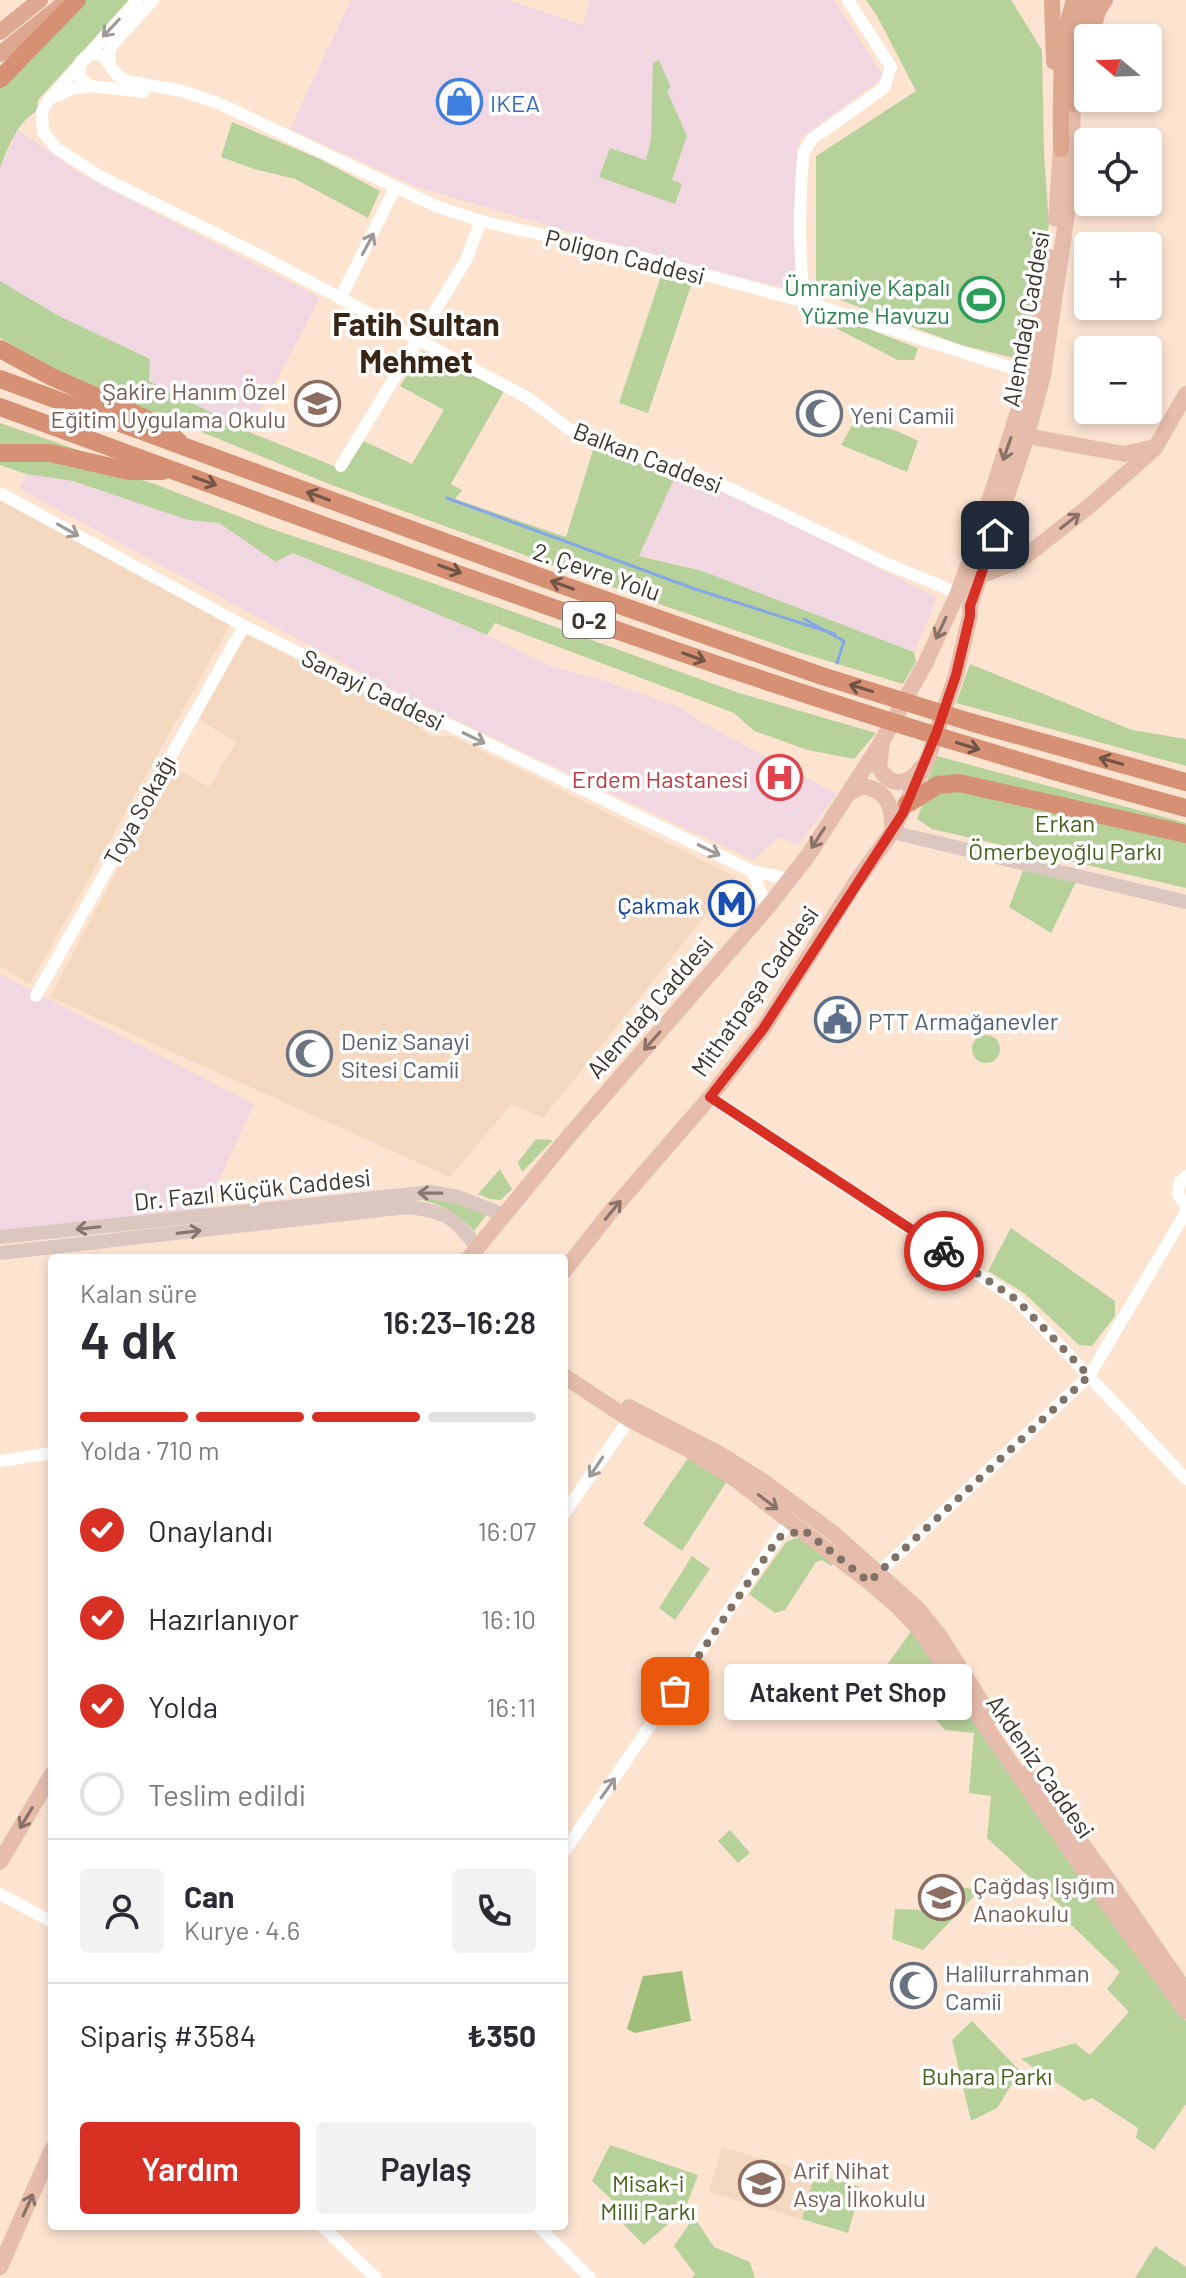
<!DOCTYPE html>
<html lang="tr">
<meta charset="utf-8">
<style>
body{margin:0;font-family:Barlow,sans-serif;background:#f2f2f3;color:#2b2b33;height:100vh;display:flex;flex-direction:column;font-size:30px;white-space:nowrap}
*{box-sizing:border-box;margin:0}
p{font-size:26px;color:#7c7c81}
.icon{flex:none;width:44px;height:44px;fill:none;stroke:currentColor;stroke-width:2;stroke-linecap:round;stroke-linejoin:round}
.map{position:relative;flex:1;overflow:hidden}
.sheet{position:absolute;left:48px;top:1254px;width:520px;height:976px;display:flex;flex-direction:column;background:#fff;border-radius:8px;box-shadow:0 4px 12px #0003}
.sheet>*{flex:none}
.needle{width:52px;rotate:289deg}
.controls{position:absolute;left:1074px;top:24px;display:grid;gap:16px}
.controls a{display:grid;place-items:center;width:88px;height:88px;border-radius:8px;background:#fff;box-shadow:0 4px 12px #0003;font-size:40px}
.pin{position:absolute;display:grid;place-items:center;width:68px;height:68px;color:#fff;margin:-34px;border-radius:16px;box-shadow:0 4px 12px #0006}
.courier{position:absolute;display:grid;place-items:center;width:80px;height:80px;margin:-40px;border:6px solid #d93025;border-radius:50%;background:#fff;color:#222;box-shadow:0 2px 10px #0007}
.bubble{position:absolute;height:56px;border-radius:8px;background:#fff;box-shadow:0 4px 12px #0003;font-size:26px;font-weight:600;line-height:56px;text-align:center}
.summary em{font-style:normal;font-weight:600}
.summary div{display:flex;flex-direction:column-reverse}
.summary{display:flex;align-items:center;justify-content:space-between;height:136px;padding:0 32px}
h1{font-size:52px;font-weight:600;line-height:60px}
.bar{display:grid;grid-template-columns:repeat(4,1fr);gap:12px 8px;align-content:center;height:96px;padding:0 32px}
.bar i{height:10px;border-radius:6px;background:#e1e1e2}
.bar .active{background:#d93025}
.bar p{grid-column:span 4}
.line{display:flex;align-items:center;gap:20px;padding:0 32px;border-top:2px solid #e1e1e2}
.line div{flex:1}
.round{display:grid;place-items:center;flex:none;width:84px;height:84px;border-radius:8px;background:#f2f2f3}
ol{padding:0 32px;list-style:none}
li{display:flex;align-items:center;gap:24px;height:88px}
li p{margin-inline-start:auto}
li .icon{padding:8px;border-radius:50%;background:#d93025;color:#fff;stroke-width:4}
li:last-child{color:#7c7c81}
li i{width:44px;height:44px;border:4px solid #e1e1e2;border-radius:50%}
.primary-button{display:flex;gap:16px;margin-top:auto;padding:16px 32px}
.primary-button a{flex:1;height:92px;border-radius:8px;background:#d93025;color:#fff;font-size:32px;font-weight:600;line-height:92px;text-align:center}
.primary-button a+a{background:#f2f2f3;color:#2b2b33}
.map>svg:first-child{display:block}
.commercial{fill:#f0d7e1}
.built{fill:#f4d8bf}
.green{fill:#b7d19b}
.forest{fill:#9ebe7a}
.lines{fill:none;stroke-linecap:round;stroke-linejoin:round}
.stream{stroke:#86a7e6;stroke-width:3}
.tertiary{stroke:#fff;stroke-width:12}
.secondary{stroke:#dbc7bf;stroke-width:14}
.primary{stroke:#e6bdac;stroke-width:16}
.trunk{stroke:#dea790;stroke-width:16}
.motorway{stroke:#d69175;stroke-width:18}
.oneway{stroke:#9e9a96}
.oneway2{stroke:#8a7266}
.oneway3{stroke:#735546}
.oneway4{stroke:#85776f}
.done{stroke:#807266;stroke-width:8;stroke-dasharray:0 14.4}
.route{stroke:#d93025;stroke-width:10}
.labels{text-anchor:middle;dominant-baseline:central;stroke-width:7;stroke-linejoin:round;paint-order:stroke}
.shield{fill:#fff;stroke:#78726c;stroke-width:2}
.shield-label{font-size:22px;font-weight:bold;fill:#3e352d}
.shop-label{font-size:24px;fill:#366cbe;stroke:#fff;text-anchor:start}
.street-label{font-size:24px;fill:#3e352d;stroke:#fff}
.leisure-label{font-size:24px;fill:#27864d;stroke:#fff;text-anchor:end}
.education-label{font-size:24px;fill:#785e54;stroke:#fff;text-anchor:start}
.worship-label{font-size:24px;fill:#5b616d;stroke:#fff;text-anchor:start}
.health-label{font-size:24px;fill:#be3a42;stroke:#fff;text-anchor:end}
.park-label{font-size:24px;fill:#45621b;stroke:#fff}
.transit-label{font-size:24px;fill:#164399;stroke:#fff;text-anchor:end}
.service-label{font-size:24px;fill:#4e5e75;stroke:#fff;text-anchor:start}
.district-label{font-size:32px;font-weight:bold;fill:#372617;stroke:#fff}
</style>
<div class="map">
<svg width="1186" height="2278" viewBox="0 0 1186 2278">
<rect width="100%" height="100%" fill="#fce4d1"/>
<g class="commercial">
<polygon points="351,0 508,0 583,25 590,0 834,0 884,77 801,138 797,149 796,277 782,288 591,238 417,187 290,129"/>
<polygon points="18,130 81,174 320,298 249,432 148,381 59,316 0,281 0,168"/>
<polygon points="677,472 792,524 937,598 914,652 702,571 638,555"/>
<polygon points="26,474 73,481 188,520 219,523 276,562 293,553 487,635 551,666 608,682 682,708 699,721 837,794 798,845 778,837 753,860 398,693 20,489"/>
<polygon points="0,974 254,1104 205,1211 0,1230"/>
</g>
<g class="built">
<polygon points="0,501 231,623 30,984 0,966"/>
<polygon points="243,632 408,716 429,736 452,736 736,877 543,1118 511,1104 450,1177 50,997 172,766 209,787 236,742 196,718"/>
<polygon points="722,2147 815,2174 802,2219 709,2192"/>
</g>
<g class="green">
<path d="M84,0H129L38,100L37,111C17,122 8,148 0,168V85Z"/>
<polygon points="866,0 1011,0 1042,50 1044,154 1049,224 1022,360 961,345 816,291 816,156 916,91 877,16"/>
<polygon points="659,60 671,88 667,91 687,136 672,180 682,184 675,204 599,177 610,148 646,160 651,139 653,63"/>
<polygon points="232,122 320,159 380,191 368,218 295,179 254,169 221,157"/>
<polygon points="662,273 692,283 648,413 619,403"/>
<polygon points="0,281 59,316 150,359 149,381 249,432 344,470 364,441 412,464 444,410 400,386 423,351 504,391 451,484 462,490 455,499 566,537 595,444 677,472 639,556 702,571 914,652 916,662 903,684 795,651 662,605 329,484 140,407 41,362 0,338"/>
<polygon points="827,313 918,348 914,360 898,360 820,320"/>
<polygon points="856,419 897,431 918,441 907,472 841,445"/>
<polygon points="0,423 84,452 0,447"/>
<polygon points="0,458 92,466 152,483 269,528 430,582 739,693 876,733 854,759 808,750 754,731 734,713 495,623 487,635 293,553 276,562 219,523 188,520 73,481 26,474 0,465"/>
<polygon points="970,664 1132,730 1186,739 1186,766 956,703"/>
<polygon points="937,756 1186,823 1186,827 958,774 925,786"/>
<polygon points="952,790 1186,841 1186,888 932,829 917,819 925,797"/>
<polygon points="1025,865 1077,880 1051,933 1009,907"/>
<circle cx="986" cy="1049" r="14"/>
<polygon points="536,1139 553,1140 522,1172 518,1162"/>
<polygon points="500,1169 512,1189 501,1200 490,1199 478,1194"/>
<path d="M433,1196L488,1213L474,1231C454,1209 435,1201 406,1197Z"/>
<polygon points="1011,1228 1115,1301 1115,1316 1092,1346 1079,1345 1024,1293 988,1271"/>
<polygon points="688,1458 727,1481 682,1551 643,1524"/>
<polygon points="802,1536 836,1559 831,1566 822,1560 816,1562 785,1610 775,1613 749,1594 786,1542"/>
<polygon points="692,1556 710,1569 675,1620 659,1608"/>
<polygon points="912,1630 1186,2021 1186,2104 1154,2150 1136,2138 1138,2128 1092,2098 1084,2101 1021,2059 1075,2043 1090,2055 1129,2012 1107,1989 1120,1972 1057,1911 1061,1906 987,1838 991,1796 969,1793 974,1733 945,1730 887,1665"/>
<polygon points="730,1830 750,1853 738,1863 718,1841"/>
<polygon points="961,1887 980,1890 923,1950 892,1939 895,1909 950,1911"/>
<polygon points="972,2021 1020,2071 997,2108 971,2121 952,2040"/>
<polygon points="610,2145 698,2175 685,2209 644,2245 607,2208 613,2201 592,2181"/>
<polygon points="815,2174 861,2187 848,2233 802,2219"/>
<polygon points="694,2217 714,2247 750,2262 755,2278 692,2278 695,2274 674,2246"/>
<polygon points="1155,2246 1186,2267 1186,2278 1135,2278"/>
</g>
<polygon class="forest" points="682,1971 691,2021 635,2033 627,2029 643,1976"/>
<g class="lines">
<g class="stream">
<polyline points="447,498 695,589 835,634"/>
<polyline points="804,619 844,641 837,663"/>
</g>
<g class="tertiary">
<polyline points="137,0 48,101 42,112 43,132 56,148 101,177 261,256 528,398 569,429 634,456 676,466 731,489 885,563 958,593"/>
<polyline points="85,57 94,54 103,56 117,75 127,81 182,91 218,103 438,207 481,221 632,255 809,303 1031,374"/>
<polyline points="81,61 79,76 90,86 144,92"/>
<polyline points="110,63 109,52 113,44 153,0"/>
<polyline points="54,97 72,89 90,86"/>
<polyline points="340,299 395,188"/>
<path d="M809,303C796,287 800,176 804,152L812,139L884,88L891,67L848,0"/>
<polyline points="341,466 466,260 481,221"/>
<polyline points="0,493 244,626 752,871 789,879"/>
<polyline points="752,871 767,908"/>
<polyline points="36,996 244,626"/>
<polyline points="710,1097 1017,1300 1186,1479"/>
<polyline points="1186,1176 1180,1182 1178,1194 1186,1207"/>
<polyline points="0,1461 52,1453"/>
<polyline points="564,1514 632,1415"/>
<polyline points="874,1577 1089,1376 1186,1212"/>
<polyline points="564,1852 794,1514"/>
<polyline points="0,1894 52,1922"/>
<polyline points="322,2226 376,2278"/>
<polyline points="538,2226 590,2278"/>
</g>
<g class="secondary">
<polyline points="892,832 1186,902"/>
<polyline points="0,1237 431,1192 458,1197 504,1215"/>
<path d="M0,1253L407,1207C445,1211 455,1217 477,1248"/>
</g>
<g class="primary">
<polyline points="1056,219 1061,149"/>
<polyline points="1027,436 1124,454 1151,448"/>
<polyline points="980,576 1021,560 1093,503 1155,448 1186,394"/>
<path d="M882,742L879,767C890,788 908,786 921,768"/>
<path d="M849,793L863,786C888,790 893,808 892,830"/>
<polyline points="469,1258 569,1136 767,908 807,857 882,741 925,664 958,593 972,554 1031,372 1049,257"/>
<polyline points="564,1271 608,1215 710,1097 763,1029 856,882 892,832 928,758 956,675 970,616 970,606 1027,436 1043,375 1070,194 1073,104"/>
<polyline points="564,1376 629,1419 688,1449 735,1479 869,1582 896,1605 920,1630 1089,1878 1186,2011"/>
<polyline points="629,1407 718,1453 764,1482 833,1533 918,1609 939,1635 991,1717"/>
<polyline points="1029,1772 1118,1893 1186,1992"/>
<polyline points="0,1862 52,1774"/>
<polyline points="0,2267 52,2149"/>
</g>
<g class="trunk">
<polyline points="1052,0 1054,62"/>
<polyline points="0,32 40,0"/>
<polyline points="1091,38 1098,11 1105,0"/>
<polyline points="0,54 64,3"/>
<polyline points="1073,104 1077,36 1087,0"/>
<path d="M1061,149C1061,98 1058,49 1074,0"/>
</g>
<g class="motorway">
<polyline points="0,79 77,0"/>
<polyline points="0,349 50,376 162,426 180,443"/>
<polyline points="0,379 565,586 822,676 970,722 1186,782"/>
<path d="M0,407C392,550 783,700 1186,808"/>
<polyline points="0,453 50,453 129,471 163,471"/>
<polyline points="907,804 938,785 959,783 1186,834"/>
</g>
</g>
<defs><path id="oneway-shaft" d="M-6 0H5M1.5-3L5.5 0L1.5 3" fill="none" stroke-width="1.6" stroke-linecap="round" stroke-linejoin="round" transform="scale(2)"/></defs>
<g class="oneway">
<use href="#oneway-shaft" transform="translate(111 28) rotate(133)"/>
<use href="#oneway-shaft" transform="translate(368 244) rotate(-62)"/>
<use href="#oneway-shaft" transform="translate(68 530) rotate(29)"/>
<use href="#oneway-shaft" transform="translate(474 738) rotate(26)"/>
<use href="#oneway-shaft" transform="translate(709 850) rotate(26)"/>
<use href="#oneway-shaft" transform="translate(596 1467) rotate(124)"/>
<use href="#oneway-shaft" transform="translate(608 1788) rotate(-55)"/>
</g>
<g class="oneway2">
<use href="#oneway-shaft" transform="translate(1007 449) rotate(109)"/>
<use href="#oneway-shaft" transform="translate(1070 521) rotate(-38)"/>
<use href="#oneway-shaft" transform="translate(941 628) rotate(115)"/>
<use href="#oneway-shaft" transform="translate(818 838) rotate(123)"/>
<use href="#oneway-shaft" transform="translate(652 1041) rotate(131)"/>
<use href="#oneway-shaft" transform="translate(613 1210) rotate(-50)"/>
<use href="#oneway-shaft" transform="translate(768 1502) rotate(37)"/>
<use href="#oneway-shaft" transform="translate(26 1818) rotate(121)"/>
<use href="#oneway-shaft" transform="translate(28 2205) rotate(-66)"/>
</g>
<g class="oneway3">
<use href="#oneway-shaft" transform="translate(205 481) rotate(20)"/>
<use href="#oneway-shaft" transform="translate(318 496) rotate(-160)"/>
<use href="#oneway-shaft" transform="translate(450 569) rotate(20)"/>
<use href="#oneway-shaft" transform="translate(562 585) rotate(-160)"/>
<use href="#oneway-shaft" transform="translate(694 657) rotate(20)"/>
<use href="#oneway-shaft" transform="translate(861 688) rotate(-163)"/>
<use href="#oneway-shaft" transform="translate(968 746) rotate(17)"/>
<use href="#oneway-shaft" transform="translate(1111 761) rotate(-164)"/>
</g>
<g class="oneway4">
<use href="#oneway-shaft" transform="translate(430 1193) rotate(-179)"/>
<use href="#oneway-shaft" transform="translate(88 1228) rotate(174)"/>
<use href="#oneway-shaft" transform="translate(189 1232) rotate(-7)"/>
</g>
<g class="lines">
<polyline class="done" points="675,1691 779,1537 804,1530 869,1582 1089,1376 1017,1300 944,1251"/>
<polyline class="route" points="944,1251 710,1097 763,1029 903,813 936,734 956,675 970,616 970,606 995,535"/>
</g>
<defs>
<symbol id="shop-ring" viewBox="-11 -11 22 22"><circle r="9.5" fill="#fff" stroke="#3f7fe0" stroke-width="1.5"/><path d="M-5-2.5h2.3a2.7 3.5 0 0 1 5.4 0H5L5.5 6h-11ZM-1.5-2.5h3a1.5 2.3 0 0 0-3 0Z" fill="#3f7fe0"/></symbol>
<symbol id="stadium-ring" viewBox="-11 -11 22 22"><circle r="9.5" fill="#fff" stroke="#2e9e5b" stroke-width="1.5"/><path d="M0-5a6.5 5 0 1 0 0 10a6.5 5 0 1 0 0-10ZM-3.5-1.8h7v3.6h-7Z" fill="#2e9e5b"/></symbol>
<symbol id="school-ring" viewBox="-11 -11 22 22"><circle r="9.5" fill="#fff" stroke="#8d6e63" stroke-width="1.5"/><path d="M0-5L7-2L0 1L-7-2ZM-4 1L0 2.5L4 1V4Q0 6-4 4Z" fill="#8d6e63"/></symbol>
<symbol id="mosque-ring" viewBox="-11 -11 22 22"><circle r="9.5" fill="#fff" stroke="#6b7280" stroke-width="1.5"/><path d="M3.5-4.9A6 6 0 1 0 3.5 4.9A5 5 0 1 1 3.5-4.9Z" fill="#6b7280"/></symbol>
<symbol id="hospital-ring" viewBox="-11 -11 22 22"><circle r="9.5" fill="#fff" stroke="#e0444e" stroke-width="1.5"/><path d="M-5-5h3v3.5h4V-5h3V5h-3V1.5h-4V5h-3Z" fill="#e0444e"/></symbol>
<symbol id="metro-ring" viewBox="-11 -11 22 22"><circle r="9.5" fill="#fff" stroke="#1a4fb4" stroke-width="1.5"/><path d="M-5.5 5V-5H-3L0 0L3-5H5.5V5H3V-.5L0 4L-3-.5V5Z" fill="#1a4fb4"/></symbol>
<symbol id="civic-ring" viewBox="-11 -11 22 22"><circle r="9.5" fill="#fff" stroke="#5c6f8a" stroke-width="1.5"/><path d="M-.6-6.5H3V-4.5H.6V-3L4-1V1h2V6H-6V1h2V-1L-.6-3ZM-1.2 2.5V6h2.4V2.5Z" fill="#5c6f8a"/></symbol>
</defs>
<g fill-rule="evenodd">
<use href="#shop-ring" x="434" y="76" width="51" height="51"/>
<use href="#stadium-ring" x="956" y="274" width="51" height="51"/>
<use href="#school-ring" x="292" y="378" width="51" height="51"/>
<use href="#mosque-ring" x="794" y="388" width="51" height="51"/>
<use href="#hospital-ring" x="754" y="752" width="51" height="51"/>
<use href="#metro-ring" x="706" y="878" width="51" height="51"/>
<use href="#civic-ring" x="812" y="994" width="51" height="51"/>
<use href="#mosque-ring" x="284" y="1028" width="51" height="51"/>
<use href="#school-ring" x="916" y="1872" width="51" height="51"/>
<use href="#mosque-ring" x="888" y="1960" width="51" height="51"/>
<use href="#school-ring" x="736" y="2158" width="51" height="51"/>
</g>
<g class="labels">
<rect class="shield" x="563" y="602" width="52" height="36" rx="6"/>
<g class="shield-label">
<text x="589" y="620">O-2</text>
</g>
<g class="shop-label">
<text x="490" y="102">IKEA</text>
</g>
<g class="street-label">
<text transform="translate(625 256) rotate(14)">Poligon Caddesi</text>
<text transform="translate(1025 319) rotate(-80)">Alemdağ Caddesi</text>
<text transform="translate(648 457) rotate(21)">Balkan Caddesi</text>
<text transform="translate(597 571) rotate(19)">2. Çevre Yolu</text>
<text transform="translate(373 689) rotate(26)">Sanayi Caddesi</text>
<text transform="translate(139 810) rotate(-61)">Toya Sokağı</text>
<text transform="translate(754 991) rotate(-55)">Mithatpaşa Caddesi</text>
<text transform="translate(649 1007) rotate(-49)">Alemdağ Caddesi</text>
<text transform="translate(252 1189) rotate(-6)">Dr. Fazıl Küçük Caddesi</text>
<text transform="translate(1041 1766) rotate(55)">Akdeniz Caddesi</text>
</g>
<g class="leisure-label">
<text x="950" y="286">Ümraniye Kapalı<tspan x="950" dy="28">Yüzme Havuzu</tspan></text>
</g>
<g class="education-label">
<text x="286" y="390" text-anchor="end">Şakire Hanım Özel<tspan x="286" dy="28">Eğitim Uygulama Okulu</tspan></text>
<text x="973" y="1884">Çağdaş Işığım<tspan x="973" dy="28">Anaokulu</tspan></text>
<text x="793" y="2169">Arif Nihat<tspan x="793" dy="28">Asya İlkokulu</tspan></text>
</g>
<g class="worship-label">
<text x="850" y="414">Yeni Camii</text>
<text x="341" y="1040">Deniz Sanayi<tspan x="341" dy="28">Sitesi Camii</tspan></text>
<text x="945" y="1972">Halilurrahman<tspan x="945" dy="28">Camii</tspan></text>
</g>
<g class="health-label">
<text x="748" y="778">Erdem Hastanesi</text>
</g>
<g class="park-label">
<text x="1065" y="822">Erkan<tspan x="1065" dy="28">Ömerbeyoğlu Parkı</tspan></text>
<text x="987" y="2075">Buhara Parkı</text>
<text x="648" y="2182">Misak-i<tspan x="648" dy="28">Milli Parkı</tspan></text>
</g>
<g class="transit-label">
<text x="700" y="904">Çakmak</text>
</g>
<g class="service-label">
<text x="868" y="1020">PTT Armağanevler</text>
</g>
<g class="district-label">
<text x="416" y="323">Fatih Sultan<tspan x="416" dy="37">Mehmet</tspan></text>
</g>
</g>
</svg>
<div class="controls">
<a><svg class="needle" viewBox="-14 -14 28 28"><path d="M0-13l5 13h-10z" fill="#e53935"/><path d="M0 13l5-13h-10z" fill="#7c7c81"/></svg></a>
<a><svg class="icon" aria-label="locate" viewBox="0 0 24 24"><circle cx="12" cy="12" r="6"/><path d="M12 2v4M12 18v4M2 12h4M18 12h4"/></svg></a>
<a>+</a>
<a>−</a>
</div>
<div class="pin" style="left:675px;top:1691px;background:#ea580c"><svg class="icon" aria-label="bag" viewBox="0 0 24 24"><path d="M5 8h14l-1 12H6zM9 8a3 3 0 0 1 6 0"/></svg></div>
<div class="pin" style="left:995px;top:535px;background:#1f2937"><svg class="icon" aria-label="home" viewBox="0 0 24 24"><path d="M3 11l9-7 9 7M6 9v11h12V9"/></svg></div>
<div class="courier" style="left:944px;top:1251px"><svg class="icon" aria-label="bike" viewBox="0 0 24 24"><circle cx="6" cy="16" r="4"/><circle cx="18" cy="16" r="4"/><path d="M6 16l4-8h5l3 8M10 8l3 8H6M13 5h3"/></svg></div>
<div class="bubble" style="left:724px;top:1664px;width:248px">Atakent Pet Shop</div>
<section class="sheet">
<div class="summary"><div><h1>4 dk</h1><p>Kalan süre</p></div><em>16:23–16:28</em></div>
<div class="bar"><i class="active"></i><i class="active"></i><i class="active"></i><i></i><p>Yolda · 710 m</p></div>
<ol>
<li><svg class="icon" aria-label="check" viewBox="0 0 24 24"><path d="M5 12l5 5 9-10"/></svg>Onaylandı<p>16:07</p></li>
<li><svg class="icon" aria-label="check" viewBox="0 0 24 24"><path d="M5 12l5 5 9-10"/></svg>Hazırlanıyor<p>16:10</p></li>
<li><svg class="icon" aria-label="check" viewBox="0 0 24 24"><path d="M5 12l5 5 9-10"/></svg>Yolda<p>16:11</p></li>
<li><i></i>Teslim edildi</li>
</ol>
<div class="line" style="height:144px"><a class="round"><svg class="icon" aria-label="person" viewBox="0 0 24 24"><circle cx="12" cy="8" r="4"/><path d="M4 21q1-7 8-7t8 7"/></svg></a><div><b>Can</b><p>Kurye · 4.6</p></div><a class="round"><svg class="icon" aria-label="phone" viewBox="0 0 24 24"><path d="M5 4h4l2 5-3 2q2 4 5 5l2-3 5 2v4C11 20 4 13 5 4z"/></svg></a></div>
<div class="line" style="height:104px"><div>Sipariş #3584</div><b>₺350</b></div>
<div class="primary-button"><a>Yardım</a><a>Paylaş</a></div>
</section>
</div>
